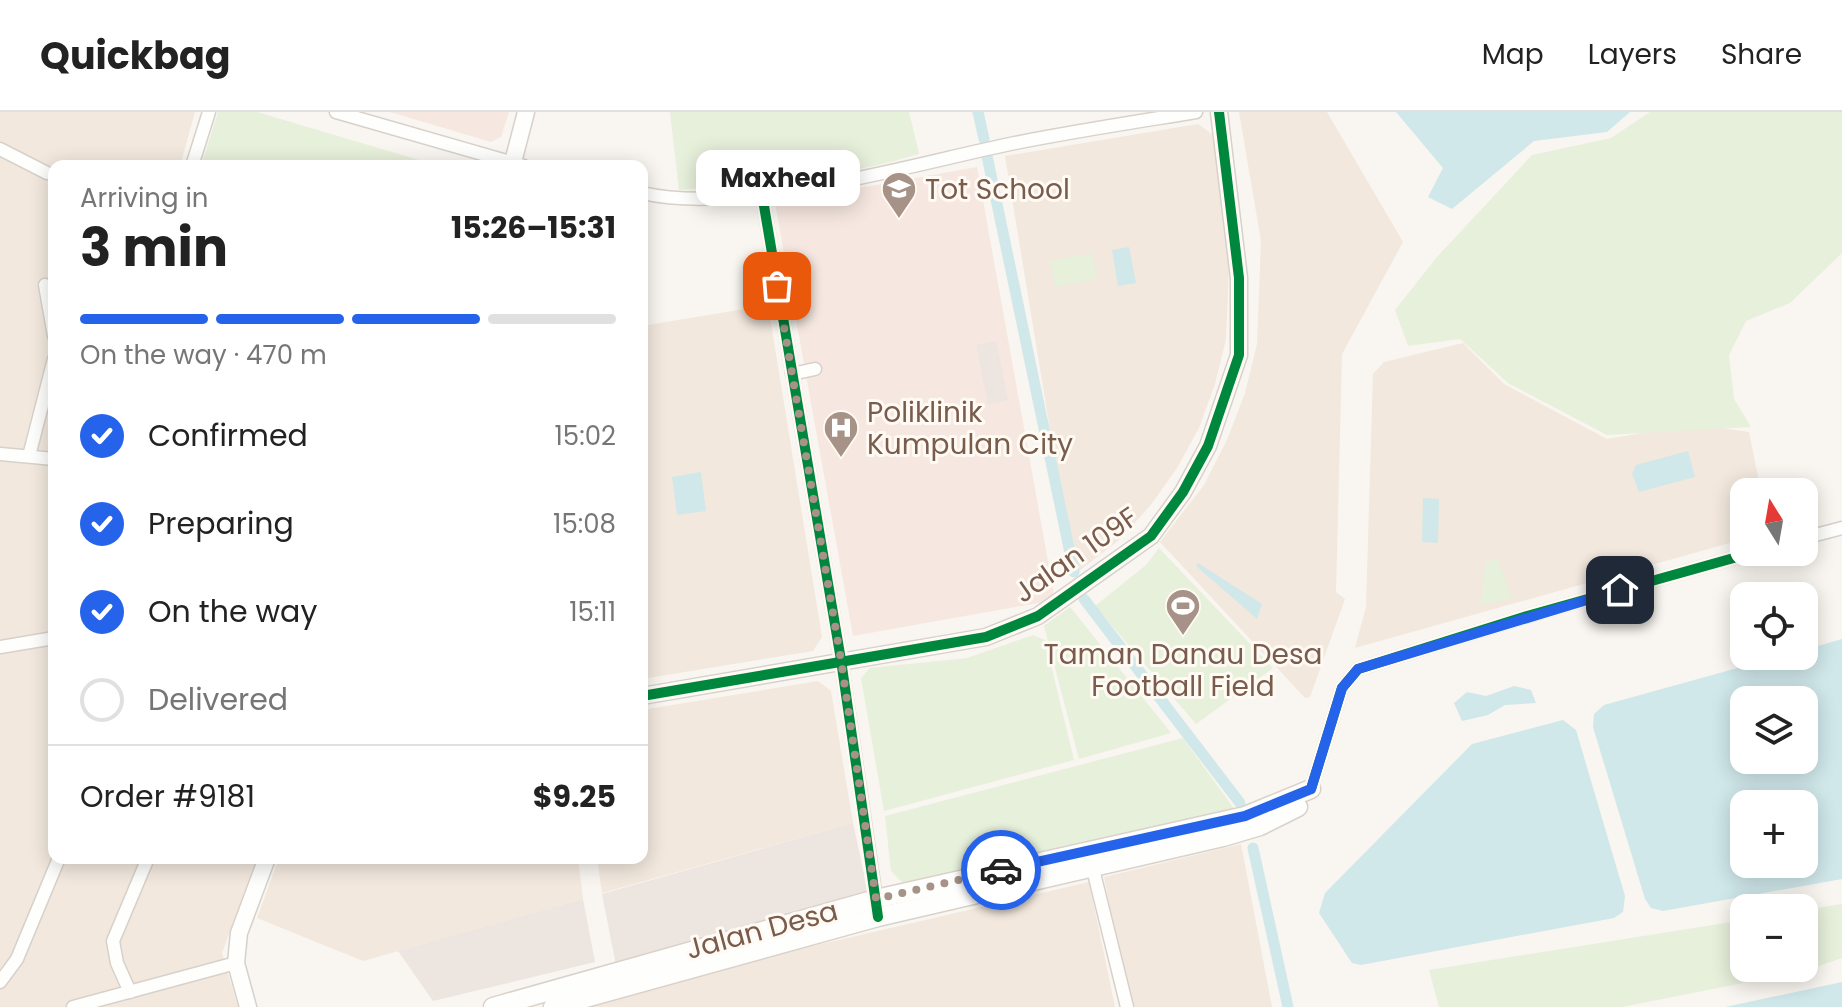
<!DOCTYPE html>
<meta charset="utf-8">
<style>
body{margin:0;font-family:Poppins,sans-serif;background:#f6f6f6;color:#222;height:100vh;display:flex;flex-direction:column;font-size:30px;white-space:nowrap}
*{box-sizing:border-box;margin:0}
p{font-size:26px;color:#767676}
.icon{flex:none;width:44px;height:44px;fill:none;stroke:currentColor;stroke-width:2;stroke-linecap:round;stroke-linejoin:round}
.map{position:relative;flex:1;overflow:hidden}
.panel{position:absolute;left:48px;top:48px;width:600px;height:704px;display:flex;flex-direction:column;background:#fff;border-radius:16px;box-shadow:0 4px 20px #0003}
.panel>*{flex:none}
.needle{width:52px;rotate:349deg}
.controls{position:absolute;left:1730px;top:366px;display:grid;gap:16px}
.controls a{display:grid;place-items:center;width:88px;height:88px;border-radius:16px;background:#fff;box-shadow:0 4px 20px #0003;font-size:40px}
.pin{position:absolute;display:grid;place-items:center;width:68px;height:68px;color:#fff;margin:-34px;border-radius:16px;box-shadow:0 4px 12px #0006}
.courier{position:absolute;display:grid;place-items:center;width:80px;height:80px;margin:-40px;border:6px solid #2563eb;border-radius:50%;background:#fff;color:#222;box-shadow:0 2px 10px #0007}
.bubble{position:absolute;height:56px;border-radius:16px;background:#fff;box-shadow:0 4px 20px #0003;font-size:26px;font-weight:700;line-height:56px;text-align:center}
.headline em{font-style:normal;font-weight:700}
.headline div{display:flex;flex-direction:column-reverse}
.headline{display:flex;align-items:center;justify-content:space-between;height:136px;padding:0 32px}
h1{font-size:52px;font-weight:700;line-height:60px}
.bar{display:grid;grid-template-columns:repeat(4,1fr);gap:12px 8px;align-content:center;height:96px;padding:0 32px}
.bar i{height:10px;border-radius:6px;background:#e0e0e0}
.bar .active{background:#2563eb}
.bar p{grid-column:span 4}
.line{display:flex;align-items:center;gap:20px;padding:0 32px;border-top:2px solid #e0e0e0}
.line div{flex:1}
ol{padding:0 32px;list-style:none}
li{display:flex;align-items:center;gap:24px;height:88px}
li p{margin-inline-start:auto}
li .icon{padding:8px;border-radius:50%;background:#2563eb;color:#fff;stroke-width:4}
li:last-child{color:#767676}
li i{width:44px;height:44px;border:4px solid #e0e0e0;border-radius:50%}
header{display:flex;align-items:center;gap:48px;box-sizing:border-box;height:112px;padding:0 40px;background:#fff;border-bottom:2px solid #e0e0e0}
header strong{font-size:38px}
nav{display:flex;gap:44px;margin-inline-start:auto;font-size:28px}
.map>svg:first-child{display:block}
.residential{fill:#f2e8de}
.commercial{fill:#f6e8e1}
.industrial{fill:#ede5e0}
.green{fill:#e7f0db}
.water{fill:#d0e8ea;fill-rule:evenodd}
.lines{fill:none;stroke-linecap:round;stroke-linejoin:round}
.canal{stroke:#d0e8ea;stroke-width:11}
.minor-casing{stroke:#d7d1cb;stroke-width:15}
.tertiary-casing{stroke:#d7d1cb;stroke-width:19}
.secondary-casing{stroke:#d9d2cb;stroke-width:21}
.minor{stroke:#fefefd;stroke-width:12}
.tertiary{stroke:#fefefd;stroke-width:16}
.secondary{stroke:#fefefd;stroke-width:18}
.cycleway-casing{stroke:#fffaf3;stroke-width:15}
.cycleway{stroke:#00873e;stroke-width:10}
.done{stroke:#a69286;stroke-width:8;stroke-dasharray:0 14.4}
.route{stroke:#2563eb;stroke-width:10}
.labels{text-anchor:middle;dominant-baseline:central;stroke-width:6;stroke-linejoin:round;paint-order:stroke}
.poi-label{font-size:28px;fill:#7a5c4d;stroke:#fffaf3;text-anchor:start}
.street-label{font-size:28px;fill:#7a5c4d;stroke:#fffaf3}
</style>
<header>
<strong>Quickbag</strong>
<nav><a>Map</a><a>Layers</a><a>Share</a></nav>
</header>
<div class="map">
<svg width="1842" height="895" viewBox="0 0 1842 895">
<rect width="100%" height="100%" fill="#f9f5f0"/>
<g class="residential">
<polygon points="0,0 195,0 180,54 54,54 54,746 257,746 222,841 238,895 0,895"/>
<polygon points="1239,0 1327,0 1403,130 1342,242 1336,480 1345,487 1310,585 1305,586 1160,430 1204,373 1227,328 1245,281 1257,232 1261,129"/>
<polygon points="1198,12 1212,22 1230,132 1226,227 1215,272 1199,316 1177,356 1150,394 1119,428 1074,463 1005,44"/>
<polygon points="768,193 822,525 813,539 642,567 642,214"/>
<polygon points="1463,231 1504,272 1607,327 1695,312 1749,320 1761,380 1744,380 1744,427 1355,536 1366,495 1373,262 1384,250"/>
<polygon points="818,569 831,579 853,711 602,781 597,746 642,746 642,598"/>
<polygon points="1241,732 1272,895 1129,895 1104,765"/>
<polygon points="279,746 578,746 583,787 363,849 257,806"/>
<polygon points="1089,770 1115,895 590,895 748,849"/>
</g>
<g class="commercial">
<polygon points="390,0 509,0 501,25 491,30"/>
<polygon points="977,55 1055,488 853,524 775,91"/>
</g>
<g class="industrial">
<polygon points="996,229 1008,288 988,292 976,233"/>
<polygon points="853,711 868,781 616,853 602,782"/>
<polygon points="583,787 595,850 433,889 398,839"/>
</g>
<g class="green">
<polygon points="218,0 257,0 439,54 201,54"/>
<path d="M670,0H909L919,42C840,66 760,73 679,78Z"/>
<polygon points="1650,0 1842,0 1842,141 1790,191 1746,209 1729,243 1734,287 1751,315 1607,323 1508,271 1460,227 1408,234 1395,198 1437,145 1532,43 1611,26"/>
<polygon points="1092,141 1097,167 1055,175 1050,149"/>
<polygon points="1159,436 1273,556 1196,612 1095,494 1146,453"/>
<polygon points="1498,447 1512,486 1480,494 1486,450"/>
<polygon points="1070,495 1171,621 1079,647 1044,514"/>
<polygon points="1033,523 1045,528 1074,648 884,699 861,566 870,556 967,546"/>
<polygon points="1183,626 1235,698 903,771 891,759 885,704"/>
<polygon points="1842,792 1842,846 1804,859 1622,895 1439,895 1429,858 1744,808 1744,856 1804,856 1804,798"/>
</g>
<g class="water">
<polygon points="1396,0 1630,0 1607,20 1534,29 1452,97 1428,85 1443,56"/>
<polygon points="1129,135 1136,171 1118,174 1112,138"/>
<polygon points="1688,339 1695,365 1639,380 1632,362 1636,353"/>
<polygon points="701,360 706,399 677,403 672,365"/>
<polygon points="1423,386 1439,387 1438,431 1422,430"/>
<polygon points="1198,451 1262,492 1257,507 1196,454"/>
<path d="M1842,527V767L1663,799L1651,796L1645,787L1593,615L1594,602L1604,593L1781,544H1804V538ZM1744,588H1804V648H1744ZM1744,692H1804V752H1744Z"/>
<polygon points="1514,574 1531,578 1536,591 1505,593 1488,603 1462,609 1454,591 1467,580 1486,584"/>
<polygon points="1563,608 1576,618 1625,784 1623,800 1614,806 1361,853 1352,851 1319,801 1325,781 1472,632"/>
<polygon points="1842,870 1842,895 1725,895"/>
</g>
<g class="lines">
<g class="canal">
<polyline points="978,0 984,27"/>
<polyline points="987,44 1074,460"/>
<polyline points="1084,487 1240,691"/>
<polyline points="1253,736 1288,895"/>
</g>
<defs>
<g id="minor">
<polyline points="336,0 524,54"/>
<polyline points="0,37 47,61"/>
<polyline points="192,54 209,0"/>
<path d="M642,81C743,104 911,52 1015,31C1075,19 1135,10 1196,0"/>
<polyline points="762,82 841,548 877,793"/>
<polyline points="45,173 54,224"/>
<polyline points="792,262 815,257"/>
<polyline points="0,342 54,347"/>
<polyline points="29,344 54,247"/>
<polyline points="1804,426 1842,416"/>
<polyline points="0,535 54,526"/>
<polyline points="1311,677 1342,576 1358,557 1527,504 1755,440"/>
<polyline points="1091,749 1127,895"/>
<polyline points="0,870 17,847 59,746"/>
<polyline points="130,880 117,851 113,829 148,746"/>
<polyline points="73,895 236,851"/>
</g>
<g id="tertiary">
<polyline points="512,54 526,0"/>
<polyline points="642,584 986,525 1038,504 1151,424 1183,380 1208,334 1239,243 1239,166 1219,0"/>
<polyline points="248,895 236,851 239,821 267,746"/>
</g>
<g id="secondary">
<polyline points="493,895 876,787 1245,704 1311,677"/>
<polyline points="553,895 878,805 1223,725 1260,714 1298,695"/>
</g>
</defs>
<use href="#minor" class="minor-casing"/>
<use href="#tertiary" class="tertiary-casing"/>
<use href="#secondary" class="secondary-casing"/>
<use href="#minor" class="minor"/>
<use href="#tertiary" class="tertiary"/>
<use href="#secondary" class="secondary"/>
<defs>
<g id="cycleway">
<polyline points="762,82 841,548 878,805"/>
<polyline points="642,584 986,525 1038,504 1151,424 1183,380 1208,334 1239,243 1239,166 1219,0"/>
<polyline points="1311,677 1342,576 1358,557 1527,504 1755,440"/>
</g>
</defs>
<use href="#cycleway" class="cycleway-casing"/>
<use href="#cycleway" class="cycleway"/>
</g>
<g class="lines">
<polyline class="done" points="777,174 841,548 876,787 1001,758"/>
<polyline class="route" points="1001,758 1245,704 1311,677 1342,576 1358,557 1620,478"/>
</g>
<defs>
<symbol id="school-pin" viewBox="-11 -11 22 30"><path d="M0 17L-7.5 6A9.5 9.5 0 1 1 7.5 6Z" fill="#a69286" stroke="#fffaf3"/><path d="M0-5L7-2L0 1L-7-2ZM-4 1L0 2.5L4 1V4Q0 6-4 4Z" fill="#fff"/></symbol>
<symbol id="hospital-pin" viewBox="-11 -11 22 30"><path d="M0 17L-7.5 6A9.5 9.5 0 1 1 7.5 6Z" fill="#a69286" stroke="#fffaf3"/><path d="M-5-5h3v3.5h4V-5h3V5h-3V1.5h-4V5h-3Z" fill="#fff"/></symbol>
<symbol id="stadium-pin" viewBox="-11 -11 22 30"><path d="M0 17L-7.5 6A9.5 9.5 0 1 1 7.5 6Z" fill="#a69286" stroke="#fffaf3"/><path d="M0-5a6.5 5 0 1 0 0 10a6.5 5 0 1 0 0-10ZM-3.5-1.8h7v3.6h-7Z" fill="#fff"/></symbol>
</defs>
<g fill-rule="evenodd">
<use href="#school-pin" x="879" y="57" width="40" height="54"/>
<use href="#hospital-pin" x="821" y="296" width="40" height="54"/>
<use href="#stadium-pin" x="1163" y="474" width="40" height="54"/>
</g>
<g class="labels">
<g class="poi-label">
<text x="925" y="77">Tot School</text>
<text x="867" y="300">Poliklinik<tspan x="867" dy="32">Kumpulan City</tspan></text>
<text x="1183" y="542" text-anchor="middle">Taman Danau Desa<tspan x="1183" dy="32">Football Field</tspan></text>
</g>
<g class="street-label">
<text transform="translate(1076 443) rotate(-35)">Jalan 109F</text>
<text transform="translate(762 818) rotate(-15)">Jalan Desa</text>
</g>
</g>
</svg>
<div class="controls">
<a><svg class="needle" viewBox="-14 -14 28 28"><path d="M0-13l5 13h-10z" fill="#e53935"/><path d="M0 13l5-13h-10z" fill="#767676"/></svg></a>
<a><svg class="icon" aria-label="locate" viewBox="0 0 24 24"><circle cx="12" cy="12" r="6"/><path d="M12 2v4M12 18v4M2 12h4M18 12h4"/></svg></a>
<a><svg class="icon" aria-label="layers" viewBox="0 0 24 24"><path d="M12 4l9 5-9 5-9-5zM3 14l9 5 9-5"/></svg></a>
<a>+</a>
<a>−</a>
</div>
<div class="pin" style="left:777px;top:174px;background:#ea580c"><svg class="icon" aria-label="bag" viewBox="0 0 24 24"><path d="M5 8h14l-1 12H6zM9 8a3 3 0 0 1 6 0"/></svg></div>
<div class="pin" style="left:1620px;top:478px;background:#1f2937"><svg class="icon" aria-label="home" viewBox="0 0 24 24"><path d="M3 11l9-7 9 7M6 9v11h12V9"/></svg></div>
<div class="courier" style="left:1001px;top:758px"><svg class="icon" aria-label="car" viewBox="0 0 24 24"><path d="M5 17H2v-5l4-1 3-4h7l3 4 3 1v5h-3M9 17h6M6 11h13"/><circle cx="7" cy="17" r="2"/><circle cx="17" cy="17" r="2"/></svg></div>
<div class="bubble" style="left:696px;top:38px;width:164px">Maxheal</div>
<section class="panel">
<div class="headline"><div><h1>3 min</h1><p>Arriving in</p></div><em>15:26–15:31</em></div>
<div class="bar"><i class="active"></i><i class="active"></i><i class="active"></i><i></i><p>On the way · 470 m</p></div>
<ol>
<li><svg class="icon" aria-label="check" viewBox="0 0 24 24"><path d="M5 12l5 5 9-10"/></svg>Confirmed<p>15:02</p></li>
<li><svg class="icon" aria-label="check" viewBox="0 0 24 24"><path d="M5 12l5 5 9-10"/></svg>Preparing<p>15:08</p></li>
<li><svg class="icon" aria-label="check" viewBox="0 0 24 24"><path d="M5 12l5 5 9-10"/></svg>On the way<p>15:11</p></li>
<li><i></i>Delivered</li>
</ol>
<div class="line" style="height:104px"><div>Order #9181</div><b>$9.25</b></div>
</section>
</div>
